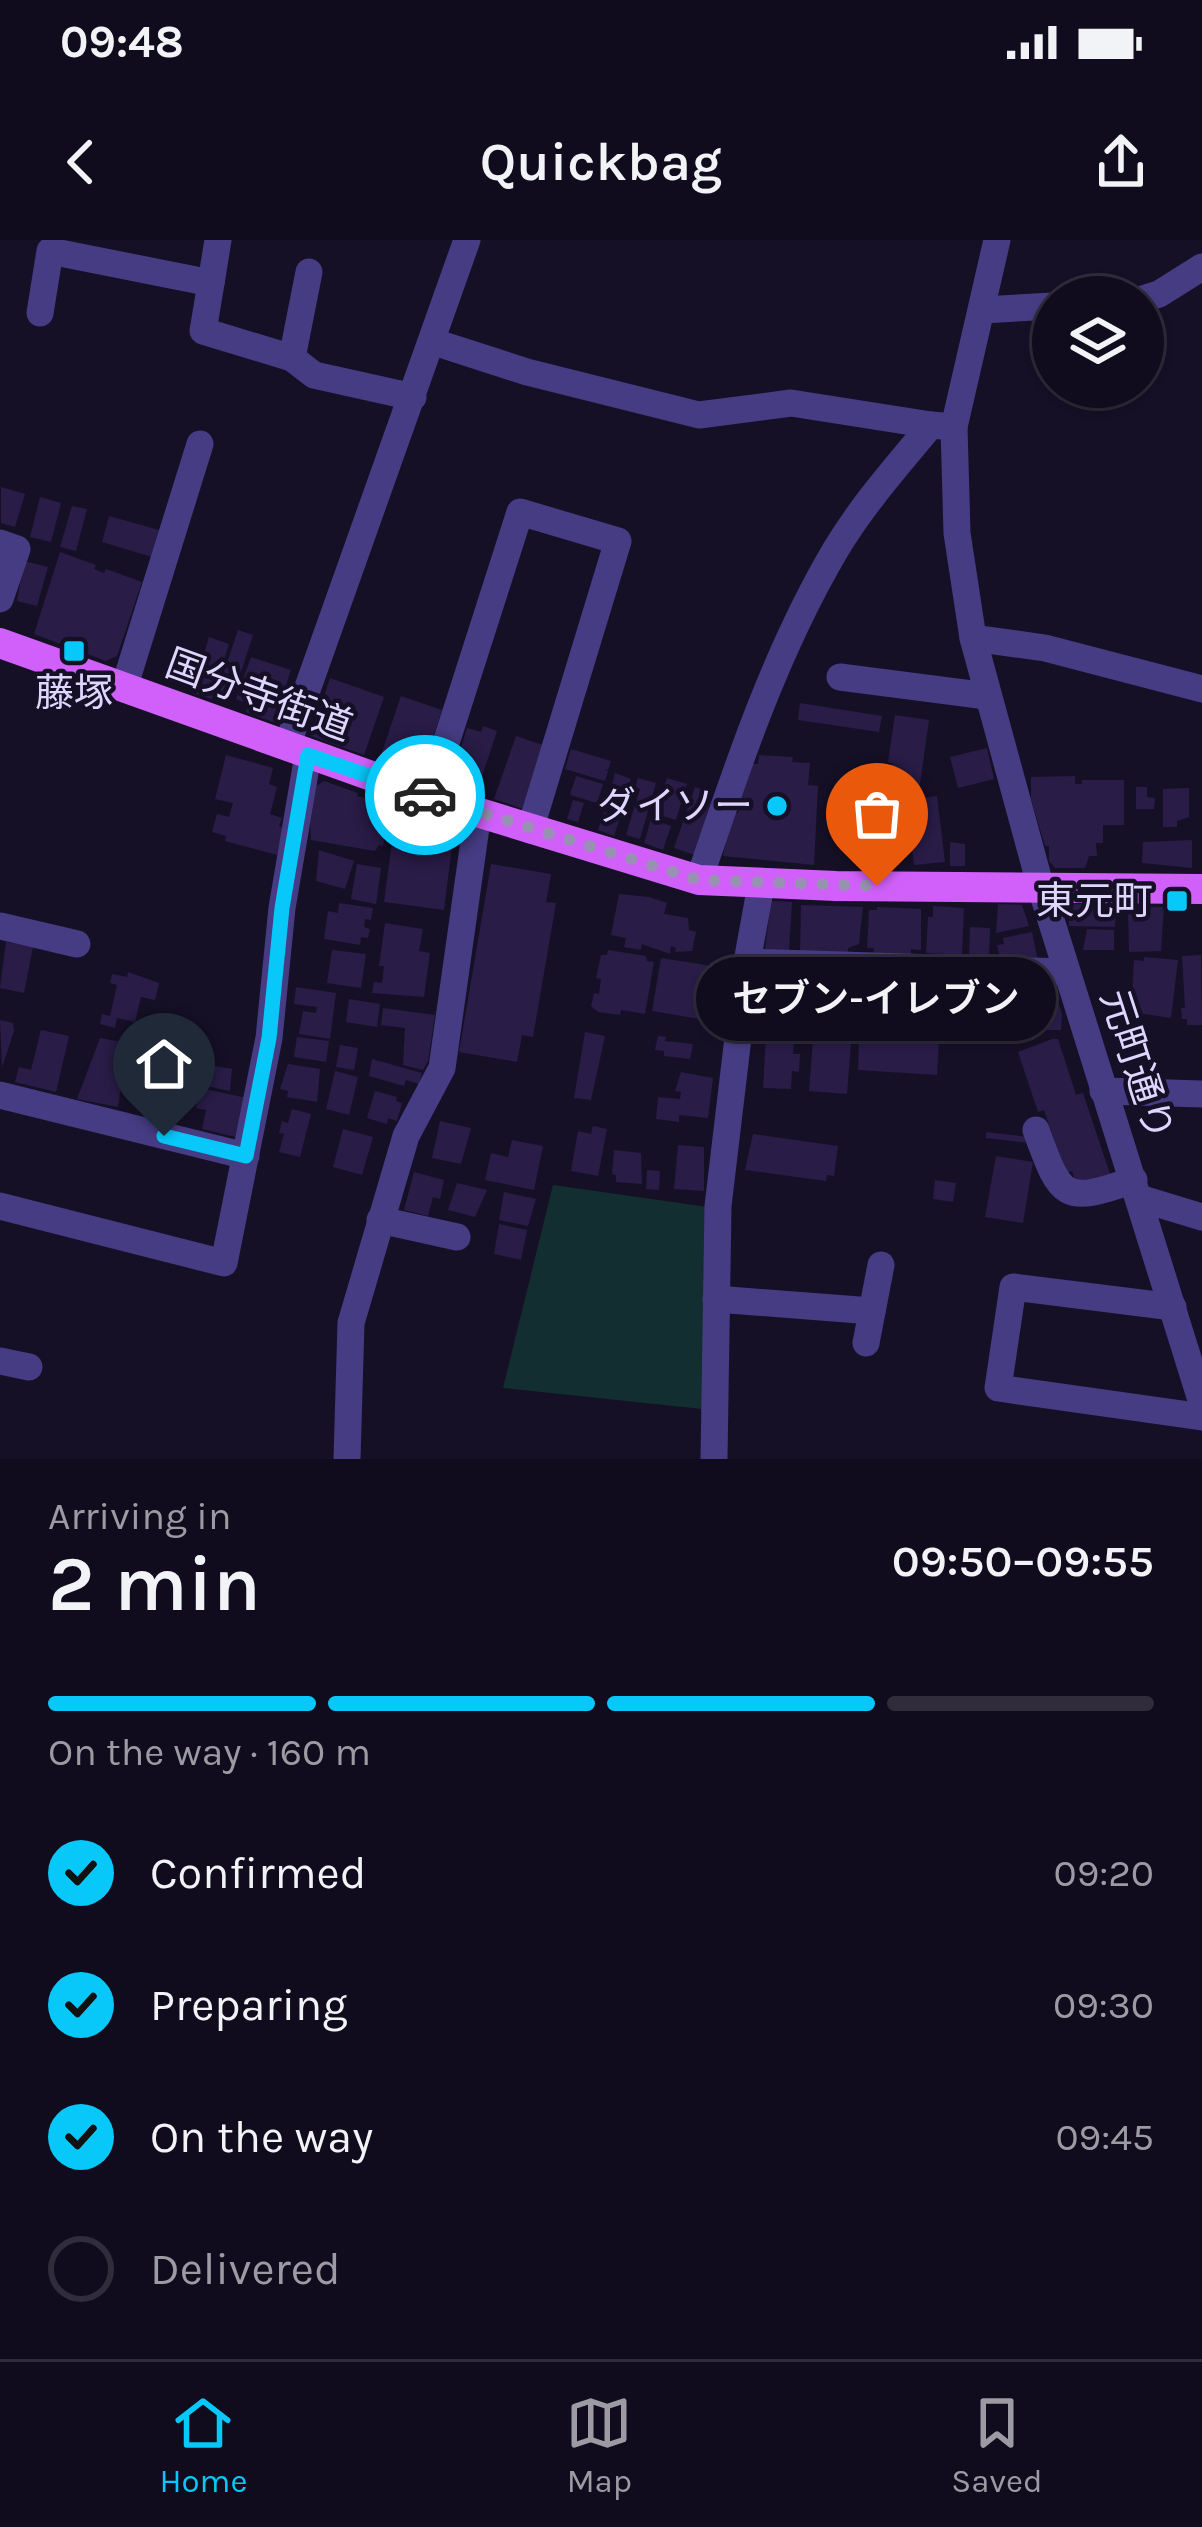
<!DOCTYPE html>
<meta charset="utf-8">
<style>
body{margin:0;font-family:Karla,"Noto Sans JP",sans-serif;background:#1e1a2a;color:#f1f3f6;height:100vh;display:flex;flex-direction:column;font-size:45px;white-space:nowrap}
*{box-sizing:border-box;margin:0}
p{font-size:39px;color:#9c9ba4}
.icon{flex:none;width:66px;height:66px;fill:none;stroke:currentColor;stroke-width:2;stroke-linecap:round;stroke-linejoin:round}
.map{position:relative;height:1219px;overflow:hidden}
.drawer{display:flex;flex-direction:column;background:#100c1d;flex:1}
.drawer>*{flex:none}
.buttons{position:absolute;left:1032px;top:36px;display:grid;gap:24px}
.buttons a{display:grid;place-items:center;width:132px;height:132px;border-radius:50%;background:#100c1d;box-shadow:0 3px 9px #0004,0 0 0 3px #302c3b;font-size:60px}
.pin{position:absolute;display:grid;place-items:center;width:102px;height:102px;color:#fff;margin:-123px -51px;border-radius:50% 50% 50% 0;rotate:-45deg;box-shadow:0 0 12px #0007}
.pin .icon{rotate:45deg}
.courier{position:absolute;display:grid;place-items:center;width:120px;height:120px;margin:-60px;border:9px solid #07c8f9;border-radius:50%;background:#fff;color:#222;box-shadow:0 3px 15px #0007}
.bubble{position:absolute;height:84px;border-radius:42px;background:#100c1d;box-shadow:0 3px 9px #0004,0 0 0 3px #302c3b;font-size:39px;font-weight:600;line-height:84px;text-align:center}
.head em{font-style:normal;font-weight:600}
.head div{display:flex;flex-direction:column-reverse}
.head{display:flex;align-items:center;justify-content:space-between;height:204px;padding:0 48px}
h1{font-size:78px;font-weight:600;line-height:90px}
.bar{display:grid;grid-template-columns:repeat(4,1fr);gap:18px 12px;align-content:center;height:144px;padding:0 48px}
.bar i{height:15px;border-radius:9px;background:#302c3b}
.bar .active{background:#07c8f9}
.bar p{grid-column:span 4}
ol{padding:0 48px;list-style:none}
li{display:flex;align-items:center;gap:36px;height:132px}
li p{margin-inline-start:auto}
li .icon{padding:12px;border-radius:50%;background:#07c8f9;color:#111;stroke-width:4}
li:last-child{color:#9c9ba4}
li i{width:66px;height:66px;border:6px solid #302c3b;border-radius:50%}
.status{display:flex;justify-content:space-between;align-items:center;height:84px;padding:0 60px;background:#100c1d;direction:ltr}
.status svg{height:33px;fill:currentColor}
header{display:flex;justify-content:space-between;align-items:center;height:156px;padding:0 48px;background:#100c1d;font-size:54px;font-weight:600}
.menu{display:flex;justify-content:space-around;align-items:center;height:168px;border-top:3px solid #302c3b;background:#100c1d;font-size:33px;color:#9c9ba4}
.menu a{display:grid;justify-items:center;gap:6px}
.menu .active{color:#07c8f9}
.map>svg:first-child{display:block}
.green{fill:#132e30}
.building{fill:#291c47}
.lines{fill:none;stroke-linecap:round;stroke-linejoin:round}
.minor{stroke:#463c84;stroke-width:27}
.major{stroke:#d160fb;stroke-width:30}
.done{stroke:#9991b3;stroke-width:12;stroke-dasharray:0 21.6}
.route{stroke:#07c8f9;stroke-width:15}
.poi-dot{fill:#07c8f9;stroke:#161027;stroke-width:4.5}
.labels{text-anchor:middle;dominant-baseline:central;stroke-width:9;stroke-linejoin:round;paint-order:stroke}
.poi-label{font-size:39px;fill:#dfd6fe;stroke:#161027;text-anchor:end}
.street-label{font-size:39px;fill:#dfd6fe;stroke:#161027}
</style>
<div class="status"><b>09:48</b><svg viewBox="0 0 49 12"><path d="M0 12V9h3v3zM5 12V6h3v6zM10 12V3h3v9zM15 12V0h3v12zM26 1h20v11H26zM47 4h2v5h-2z"/></svg></div>
<header><svg class="icon" aria-label="back" viewBox="0 0 24 24"><path d="M15 5l-7 7 7 7"/></svg>Quickbag<svg class="icon" aria-label="share" viewBox="0 0 24 24"><path d="M12 15V3M7 8l5-5 5 5M5 13v7h14v-7"/></svg></header>
<div class="map">
<svg width="1202" height="1219" viewBox="0 0 1202 1219">
<rect width="100%" height="100%" fill="#161027"/>
<polygon class="green" points="553,945 708,967 702,1169 503,1148"/>
<g class="building">
<polygon points="1,247 25,254 15,287 1,283"/>
<polygon points="40,257 61,263 51,302 30,297"/>
<polygon points="72,266 87,269 76,311 60,307"/>
<polygon points="109,276 159,290 152,317 102,302"/>
<polygon points="60,312 96,325 94,329 104,333 106,329 142,342 117,416 106,421 34,394"/>
<polygon points="24,321 48,327 37,366 17,361"/>
<polygon points="238,390 253,395 233,457 217,453"/>
<polygon points="209,397 229,404 212,459 192,453"/>
<polygon points="251,417 291,430 283,454 259,448 296,461 287,487 246,472 249,464 236,459"/>
<polygon points="330,438 384,457 364,515 311,496"/>
<polygon points="401,456 442,470 433,498 424,496 413,530 380,518"/>
<polygon points="800,463 882,476 879,492 798,480"/>
<polygon points="895,475 929,480 919,551 891,547 894,524 888,522"/>
<polygon points="483,486 497,491 478,549 451,539 467,488 481,492"/>
<polygon points="516,496 546,506 523,569 494,559"/>
<polygon points="987,508 994,539 958,548 950,517"/>
<polygon points="571,509 611,521 608,530 604,529 608,531 605,541 565,529"/>
<polygon points="226,515 273,528 269,544 277,547 270,574 282,578 279,586 284,588 277,615 225,601 226,596 212,592 217,574 229,577 233,563 215,559"/>
<polygon points="759,515 793,517 792,522 810,523 808,545 818,546 814,625 723,616 730,573 738,573 739,551 748,524 758,524"/>
<polygon points="615,533 631,539 622,568 607,563"/>
<polygon points="576,536 603,544 597,563 570,555"/>
<polygon points="1075,536 1075,544 1082,544 1082,540 1124,540 1124,585 1103,585 1103,603 1096,603 1097,616 1089,616 1085,628 1055,628 1049,621 1049,606 1045,606 1031,559 1031,537"/>
<polygon points="638,538 656,543 640,599 626,595 640,549 635,548"/>
<polygon points="667,538 687,544 676,580 656,574"/>
<polygon points="324,541 358,553 357,556 370,559 373,565 388,572 383,606 379,605 375,611 311,600 310,584 316,546"/>
<polygon points="695,547 708,551 705,558 711,560 695,615 674,608"/>
<polygon points="1136,547 1147,547 1147,557 1155,558 1154,569 1136,569"/>
<polygon points="1189,548 1189,577 1177,581 1177,587 1163,587 1163,549"/>
<polygon points="892,549 896,600 848,605 844,552"/>
<polygon points="937,556 945,622 914,625 906,560"/>
<polygon points="573,560 584,563 578,582 567,579"/>
<polygon points="396,572 433,579 432,585 454,590 444,670 384,662"/>
<polygon points="604,572 620,577 614,596 598,590"/>
<polygon points="651,579 671,586 663,610 644,603"/>
<polygon points="1192,600 1192,628 1142,623 1143,602"/>
<polygon points="950,602 965,604 965,626 950,626"/>
<polygon points="319,610 354,621 345,649 316,641"/>
<polygon points="357,624 381,628 376,664 351,659"/>
<polygon points="491,624 551,634 546,662 556,663 533,797 522,795 517,822 459,812"/>
<polygon points="619,654 649,657 667,663 664,674 688,678 689,690 696,692 692,711 675,712 676,708 671,706 670,714 642,704 641,710 624,707 626,698 611,695"/>
<polygon points="771,661 792,662 789,712 765,709"/>
<polygon points="339,663 373,668 371,680 365,679 364,687 370,689 368,698 361,697 360,705 324,699 328,671 338,673"/>
<polygon points="998,664 1022,665 1029,686 996,693"/>
<polygon points="1069,664 1116,665 1115,687 1069,686"/>
<polygon points="801,665 863,667 859,704 848,708 848,713 800,713"/>
<polygon points="933,666 964,668 962,715 926,713 928,677 933,677"/>
<polygon points="877,667 921,669 921,710 911,709 911,719 873,713 874,708 867,708 869,670 877,670"/>
<polygon points="1155,667 1164,667 1161,711 1129,712 1128,669"/>
<polygon points="385,683 423,689 419,711 430,713 424,757 372,753 374,742 382,743 384,726 379,726"/>
<polygon points="970,687 990,688 989,719 969,718"/>
<polygon points="1087,689 1114,690 1114,710 1083,710"/>
<polygon points="1032,692 1038,721 1001,724 997,705 1004,704 1003,698"/>
<polygon points="6,702 33,707 24,753 0,748"/>
<polygon points="332,710 366,714 361,748 327,743"/>
<polygon points="608,710 646,716 647,721 654,722 645,774 621,770 620,775 598,772 591,766 594,753 599,754 601,739 596,738 601,715 607,715"/>
<polygon points="1201,715 1202,785 1187,785 1187,779 1182,779 1181,768 1185,768 1182,716"/>
<polygon points="1144,717 1178,720 1171,778 1131,772 1134,720 1144,721"/>
<polygon points="661,718 718,727 717,731 724,731 724,740 731,740 726,768 721,767 717,782 652,771"/>
<polygon points="128,732 159,743 155,760 141,757 135,782 117,778 115,788 100,784 102,774 110,776 117,745 110,743 112,734 127,737"/>
<polygon points="797,732 829,733 827,775 796,774"/>
<polygon points="763,734 788,734 787,773 776,773 776,767 762,766"/>
<polygon points="840,736 869,737 868,777 839,776"/>
<polygon points="923,738 946,739 945,745 952,746 951,788 916,787 918,741"/>
<polygon points="963,740 997,742 994,790 960,787"/>
<polygon points="877,741 889,742 886,782 871,781"/>
<polygon points="1016,744 1030,744 1030,790 1011,790 1011,755 1016,755"/>
<polygon points="897,746 909,747 907,785 890,784"/>
<polygon points="296,747 336,753 330,799 299,794 303,771 316,773 317,767 294,764"/>
<polygon points="1036,753 1055,753 1062,774 1061,790 1035,790"/>
<polygon points="349,759 380,764 377,787 346,782"/>
<polygon points="383,768 435,775 428,821 423,830 403,825 405,788 381,785"/>
<polygon points="0,780 13,783 14,791 2,827"/>
<polygon points="814,788 852,790 847,854 809,851"/>
<polygon points="41,790 69,796 56,852 15,842 19,827 31,830"/>
<polygon points="585,792 605,796 591,860 574,858"/>
<polygon points="859,795 939,799 937,835 858,830"/>
<polygon points="658,796 666,797 665,801 693,804 690,819 664,816 664,811 655,810"/>
<polygon points="766,796 794,798 793,814 800,814 799,832 792,831 791,849 763,848"/>
<polygon points="297,797 329,801 326,822 294,817"/>
<polygon points="100,798 127,803 118,867 77,859"/>
<polygon points="1052,799 1058,799 1076,855 1083,853 1111,937 1087,944 1075,940 1072,931 1065,933 1044,870 1038,872 1018,812"/>
<polygon points="340,805 358,808 354,830 336,827"/>
<polygon points="159,811 188,825 178,853 181,855 167,883 139,868"/>
<polygon points="372,819 422,833 419,844 406,840 404,846 369,836"/>
<polygon points="197,823 232,829 230,851 193,843"/>
<polygon points="288,824 320,829 317,862 287,857 288,851 280,849"/>
<polygon points="335,831 358,837 349,875 326,869"/>
<polygon points="681,832 713,838 708,878 679,875 679,882 656,879 658,857 680,859 681,852 675,851"/>
<polygon points="200,848 247,858 236,897 202,889 206,870 196,868"/>
<polygon points="375,851 397,857 396,861 402,863 397,881 388,878 387,884 367,878"/>
<polygon points="292,869 311,874 300,917 279,912 284,894 279,893 282,881 288,883"/>
<polygon points="440,881 471,888 461,924 432,918"/>
<polygon points="593,886 607,889 598,936 571,931 578,891 591,894"/>
<polygon points="343,889 373,897 362,935 333,927"/>
<polygon points="986,892 1029,897 1029,903 986,898"/>
<polygon points="753,894 838,906 834,936 827,935 826,941 745,930"/>
<polygon points="512,900 543,906 534,950 485,940 491,913 508,917"/>
<polygon points="678,905 704,907 704,951 674,949"/>
<polygon points="614,910 641,913 642,944 616,942 616,935 612,934"/>
<polygon points="996,916 1033,922 1023,983 985,977"/>
<polygon points="647,930 660,931 659,950 646,949"/>
<polygon points="414,932 444,940 440,959 433,957 428,976 404,970"/>
<polygon points="935,940 956,943 953,962 933,959"/>
<polygon points="457,943 487,950 475,977 448,970"/>
<polygon points="504,952 536,959 528,986 499,980"/>
<polygon points="499,984 527,990 521,1020 494,1014"/>
</g>
<g class="lines">
<g class="minor">
<polyline points="997,0 954,187 957,293 973,398 1041,648 1202,1163"/>
<polyline points="211,43 203,91 292,118 314,135 413,157"/>
<polyline points="1143,59 1159,54 1202,27"/>
<polyline points="982,70 1053,66"/>
<polyline points="40,73 50,11 211,43 218,0"/>
<polyline points="434,102 527,132 699,175 791,163 931,185"/>
<polyline points="292,118 309,32"/>
<polyline points="0,303 17,309 0,359"/>
<polyline points="973,398 1045,408 1202,449"/>
<polyline points="840,437 987,456"/>
<polyline points="124,448 200,204"/>
<polyline points="287,506 467,0"/>
<polyline points="429,556 520,272 618,301 530,590"/>
<path d="M699,640C737,527 775,412 836,309C863,264 898,225 931,185L954,187"/>
<polyline points="0,686 77,704"/>
<polyline points="747,722 1067,732"/>
<polyline points="1103,851 1202,854"/>
<polyline points="0,855 246,916"/>
<path d="M1036,890C1061,958 1062,965 1134,940"/>
<polyline points="1139,958 1202,977"/>
<polyline points="0,966 224,1023 269,798 282,668 308,515"/>
<polyline points="380,980 457,997"/>
<polyline points="716,1059 872,1071"/>
<polyline points="1173,1067 1013,1047 998,1148 1202,1177"/>
<polyline points="866,1103 881,1025"/>
<polyline points="0,1121 29,1127"/>
<polyline points="347,1219 351,1083 406,896 442,828 478,573"/>
<polyline points="714,1219 718,966 747,722 761,645"/>
</g>
<polyline class="major" points="0,403 444,562 699,640 836,646 1202,649"/>
</g>
<g class="lines">
<polyline class="done" points="425,555 699,640 877,646"/>
<polyline class="route" points="164,896 246,916 269,798 282,668 308,515 425,555"/>
</g>
<g class="poi-dot">
<rect x="62" y="399" width="24" height="24" rx="6"/>
<circle cx="777" cy="566" r="12"/>
<rect x="1165" y="649" width="24" height="24" rx="6"/>
</g>
<g class="labels">
<g class="poi-label">
<text x="74" y="453" text-anchor="middle">藤塚</text>
<text x="753" y="566">ダイソー</text>
<text x="1153" y="661">東元町</text>
</g>
<g class="street-label">
<text transform="translate(259 455) rotate(20)">国分寺街道</text>
<text transform="translate(1137 825) rotate(72)">元町通り</text>
</g>
</g>
</svg>
<div class="buttons">
<a><svg class="icon" aria-label="layers" viewBox="0 0 24 24"><path d="M12 4l9 5-9 5-9-5zM3 14l9 5 9-5"/></svg></a>
</div>
<div class="pin" style="left:877px;top:646px;background:#ea580c"><svg class="icon" aria-label="bag" viewBox="0 0 24 24"><path d="M5 8h14l-1 12H6zM9 8a3 3 0 0 1 6 0"/></svg></div>
<div class="pin" style="left:164px;top:896px;background:#1f2937"><svg class="icon" aria-label="home" viewBox="0 0 24 24"><path d="M3 11l9-7 9 7M6 9v11h12V9"/></svg></div>
<div class="courier" style="left:425px;top:555px"><svg class="icon" aria-label="car" viewBox="0 0 24 24"><path d="M5 17H2v-5l4-1 3-4h7l3 4 3 1v5h-3M9 17h6M6 11h13"/><circle cx="7" cy="17" r="2"/><circle cx="17" cy="17" r="2"/></svg></div>
<div class="bubble" style="left:696px;top:717px;width:360px">セブン-イレブン</div>
</div>
<section class="drawer">
<div class="head"><div><h1>2 min</h1><p>Arriving in</p></div><em>09:50–09:55</em></div>
<div class="bar"><i class="active"></i><i class="active"></i><i class="active"></i><i></i><p>On the way · 160 m</p></div>
<ol>
<li><svg class="icon" aria-label="check" viewBox="0 0 24 24"><path d="M5 12l5 5 9-10"/></svg>Confirmed<p>09:20</p></li>
<li><svg class="icon" aria-label="check" viewBox="0 0 24 24"><path d="M5 12l5 5 9-10"/></svg>Preparing<p>09:30</p></li>
<li><svg class="icon" aria-label="check" viewBox="0 0 24 24"><path d="M5 12l5 5 9-10"/></svg>On the way<p>09:45</p></li>
<li><i></i>Delivered</li>
</ol>
</section>
<nav class="menu">
<a class="active"><svg class="icon" aria-label="home" viewBox="0 0 24 24"><path d="M3 11l9-7 9 7M6 9v11h12V9"/></svg>Home</a>
<a><svg class="icon" aria-label="map" viewBox="0 0 24 24"><path d="M3 6l6-2 6 2 6-2v14l-6 2-6-2-6 2zM9 4v14M15 6v14"/></svg>Map</a>
<a><svg class="icon" aria-label="saved" viewBox="0 0 24 24"><path d="M7 4h10v16l-5-4-5 4z"/></svg>Saved</a>
</nav>
